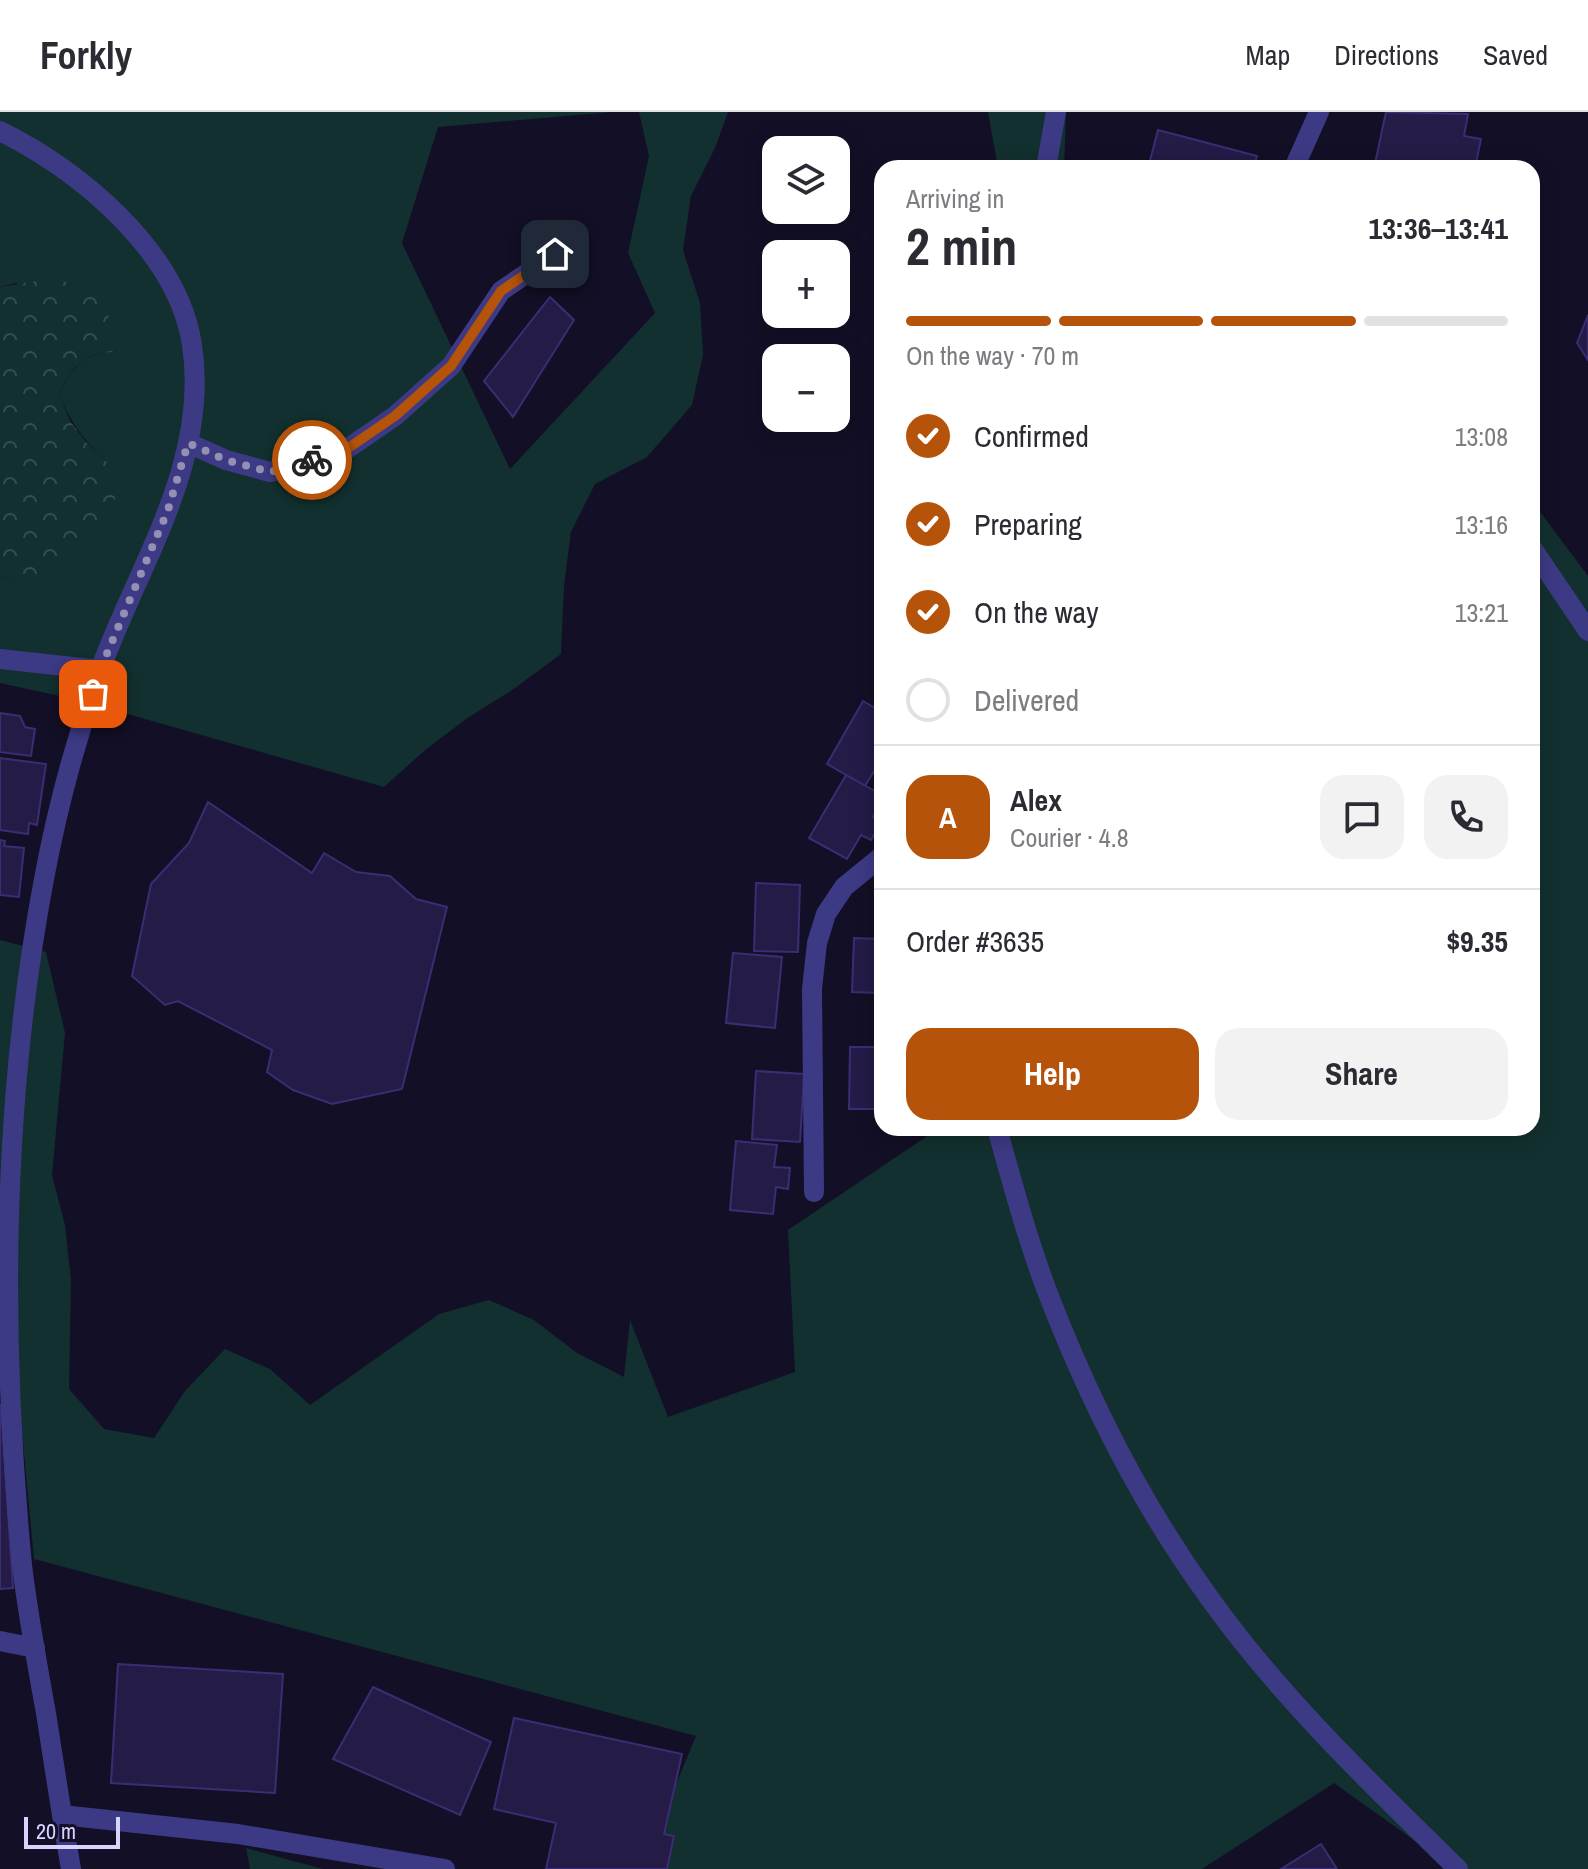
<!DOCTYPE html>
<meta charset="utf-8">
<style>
body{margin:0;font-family:"Archivo Narrow",sans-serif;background:#f2f2f3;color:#2b2b33;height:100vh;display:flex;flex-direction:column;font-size:30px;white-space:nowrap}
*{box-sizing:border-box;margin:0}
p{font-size:26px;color:#7c7c81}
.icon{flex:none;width:44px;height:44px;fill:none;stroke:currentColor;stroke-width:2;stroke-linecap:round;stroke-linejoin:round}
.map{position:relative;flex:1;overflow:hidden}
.panel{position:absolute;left:874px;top:48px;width:666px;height:976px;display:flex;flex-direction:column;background:#fff;border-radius:24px;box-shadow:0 4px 20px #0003}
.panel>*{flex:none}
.buttons{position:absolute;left:762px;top:24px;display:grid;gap:16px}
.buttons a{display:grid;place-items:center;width:88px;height:88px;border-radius:16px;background:#fff;box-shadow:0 4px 20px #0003;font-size:40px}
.scale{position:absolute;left:24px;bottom:20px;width:96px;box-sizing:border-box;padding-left:8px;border:4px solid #d9d4ff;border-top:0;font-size:22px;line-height:28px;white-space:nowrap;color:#d9d4ff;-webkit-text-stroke:6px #130f26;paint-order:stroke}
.pin{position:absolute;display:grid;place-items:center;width:68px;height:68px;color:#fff;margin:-34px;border-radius:16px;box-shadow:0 4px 12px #0006}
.courier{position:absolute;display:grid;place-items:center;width:80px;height:80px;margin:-40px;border:6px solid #b45309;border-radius:50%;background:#fff;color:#222;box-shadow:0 2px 10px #0007}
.head em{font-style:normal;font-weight:700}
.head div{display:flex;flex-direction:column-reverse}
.head{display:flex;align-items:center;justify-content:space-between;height:136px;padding:0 32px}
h1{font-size:52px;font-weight:700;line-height:60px}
.bar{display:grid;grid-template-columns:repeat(4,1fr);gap:12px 8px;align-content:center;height:96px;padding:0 32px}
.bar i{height:10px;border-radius:6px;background:#e1e1e2}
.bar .current{background:#b45309}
.bar p{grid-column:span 4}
.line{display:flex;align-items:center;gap:20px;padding:0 32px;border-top:2px solid #e1e1e2}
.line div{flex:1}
.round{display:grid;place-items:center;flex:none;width:84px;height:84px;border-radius:24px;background:#f2f2f3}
ol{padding:0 32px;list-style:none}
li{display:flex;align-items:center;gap:24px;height:88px}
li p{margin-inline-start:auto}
li .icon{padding:8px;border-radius:50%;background:#b45309;color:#fff;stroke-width:4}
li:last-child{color:#7c7c81}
li i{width:44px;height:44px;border:4px solid #e1e1e2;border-radius:50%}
.primary-button{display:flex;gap:16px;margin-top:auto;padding:16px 32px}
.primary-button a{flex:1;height:92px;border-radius:24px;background:#b45309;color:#fff;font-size:32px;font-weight:700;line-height:92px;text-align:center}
.primary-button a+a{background:#f2f2f3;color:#2b2b33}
header{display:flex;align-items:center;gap:48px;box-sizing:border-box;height:112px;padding:0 40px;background:#fff;border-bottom:2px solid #e1e1e2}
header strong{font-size:38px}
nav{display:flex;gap:44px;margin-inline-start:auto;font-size:28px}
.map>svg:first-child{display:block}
.green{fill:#12302f}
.forest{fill:url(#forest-crowns)}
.building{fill:#241b47;stroke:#3b2d73;stroke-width:2}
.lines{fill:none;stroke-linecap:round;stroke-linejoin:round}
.minor{stroke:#3d3a85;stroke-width:20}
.done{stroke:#948fb3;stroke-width:8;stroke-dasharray:0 14.4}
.route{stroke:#b45309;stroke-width:10}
</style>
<header>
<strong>Forkly</strong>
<nav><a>Map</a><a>Directions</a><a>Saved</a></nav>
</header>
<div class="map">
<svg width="1588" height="1757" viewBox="0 0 1588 1757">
<defs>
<pattern id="forest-crowns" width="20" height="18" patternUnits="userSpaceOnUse" patternTransform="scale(2)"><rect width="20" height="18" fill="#12302f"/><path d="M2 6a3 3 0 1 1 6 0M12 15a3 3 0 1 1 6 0" fill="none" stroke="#344d4e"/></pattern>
</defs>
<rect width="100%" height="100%" fill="#130f26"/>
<g class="green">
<path d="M0,0H613L438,15L402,131L510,357L655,201L628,141L649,44L639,0H728L715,36L691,84L683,138L700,191L703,243L692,293L647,345L595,372L571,420L564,474L561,542L515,576L466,607L424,639L384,675L78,588L0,571V464L27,471L106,349C84,329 70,310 59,282C76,251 82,242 119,239L16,171L0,175Z"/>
<polygon points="988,0 1066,0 1064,56 998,56"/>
<polygon points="1532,389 1588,464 1588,1757 1454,1757 1334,1671 1202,1757 641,1757 696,1624 34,1447 0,1089 0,828 46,840 65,921 52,1063 65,1113 71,1168 69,1277 104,1317 154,1326 185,1279 225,1237 270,1257 310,1293 439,1202 489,1188 534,1208 577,1241 624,1265 630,1208 668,1305 795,1260 788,1118 939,1016 1532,1016"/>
<polygon points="246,1736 323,1757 250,1757"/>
</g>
<path class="forest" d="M55,166L102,184L120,239C82,242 76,250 59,282L70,309L86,330L106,349L116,374L114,399L52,461L26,471L0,464V175Z"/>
<g class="building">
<polygon points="1386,0 1468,2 1464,24 1481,27 1475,56 1374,56"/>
<polygon points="1158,18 1257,44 1254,56 1148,56"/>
<polygon points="550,185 574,208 513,305 484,269"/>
<polygon points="1588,203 1588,248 1577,231"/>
<polygon points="863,589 882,600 882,653 879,651 865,674 827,652"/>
<polygon points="0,601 20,604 25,615 35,617 31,644 0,640"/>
<polygon points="0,646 46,652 37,713 29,711 28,722 0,718"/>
<polygon points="846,663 882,683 882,689 873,705 881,710 871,728 861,723 847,747 809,726"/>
<polygon points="208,690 312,761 324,741 356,760 390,764 416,787 447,795 402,977 332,992 293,978 267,960 272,938 178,889 165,893 132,864 151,772 189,731"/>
<polygon points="0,728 5,729 4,734 24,736 19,785 0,783"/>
<polygon points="756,771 800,773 798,840 754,839"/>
<polygon points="854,826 882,827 882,881 852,880"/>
<polygon points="733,841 782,845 775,916 726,911"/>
<polygon points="850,935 882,935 882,997 849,997"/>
<polygon points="756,959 804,962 800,1030 752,1027"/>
<polygon points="736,1029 777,1033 774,1055 790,1056 788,1077 776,1075 773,1102 730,1098"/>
<polygon points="1,1293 13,1476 0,1477 0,1293"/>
<polygon points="118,1552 283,1562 275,1681 111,1671"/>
<polygon points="373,1575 491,1630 460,1703 333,1647"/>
<polygon points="514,1606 682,1642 664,1722 674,1724 667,1757 546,1757 556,1711 494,1697"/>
<polygon points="1321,1732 1337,1757 1281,1757"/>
</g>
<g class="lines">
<g class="minor">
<path d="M0,19C80,59 178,139 192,233C210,351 137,455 99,561C76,627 57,697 44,767C1,994 0,1224 22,1453C28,1503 37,1552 46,1601C54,1653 62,1705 71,1757"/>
<polyline points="1046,56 1056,0"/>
<polyline points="1294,56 1319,0"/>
<polyline points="188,331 226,348 270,360 341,341 395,304 451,254 501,179 555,142"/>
<polyline points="1532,436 1588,519"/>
<polyline points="0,547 100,558"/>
<path d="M997,1016C1012,1070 1027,1126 1047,1179C1088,1286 1140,1390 1208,1484C1279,1584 1370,1671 1458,1757"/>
<polyline points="814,1080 812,877 817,831 826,802 844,775 882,744"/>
<polyline points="0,1529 35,1536"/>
<polyline points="62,1703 238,1722 445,1757"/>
</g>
</g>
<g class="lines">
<polyline class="done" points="93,582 100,558 168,398 188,331 226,348 270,360 312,348"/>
<polyline class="route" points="312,348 341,341 395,304 451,254 501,179 555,142"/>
</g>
</svg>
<div class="buttons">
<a><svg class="icon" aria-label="layers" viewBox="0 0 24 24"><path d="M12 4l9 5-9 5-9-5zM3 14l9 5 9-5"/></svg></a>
<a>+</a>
<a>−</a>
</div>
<div class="scale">20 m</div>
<div class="pin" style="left:93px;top:582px;background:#ea580c"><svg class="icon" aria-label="bag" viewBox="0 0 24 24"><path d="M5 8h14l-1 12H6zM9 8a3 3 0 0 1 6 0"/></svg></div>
<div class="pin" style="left:555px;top:142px;background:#1f2937"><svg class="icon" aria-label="home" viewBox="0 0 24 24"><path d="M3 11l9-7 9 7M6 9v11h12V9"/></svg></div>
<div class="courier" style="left:312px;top:348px"><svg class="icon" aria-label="bike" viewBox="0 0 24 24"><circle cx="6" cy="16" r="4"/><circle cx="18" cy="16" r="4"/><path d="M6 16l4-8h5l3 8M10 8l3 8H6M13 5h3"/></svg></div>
<section class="panel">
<div class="head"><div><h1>2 min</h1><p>Arriving in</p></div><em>13:36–13:41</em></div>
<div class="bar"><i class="current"></i><i class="current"></i><i class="current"></i><i></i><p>On the way · 70 m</p></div>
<ol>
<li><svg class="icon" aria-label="check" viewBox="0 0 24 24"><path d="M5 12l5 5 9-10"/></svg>Confirmed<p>13:08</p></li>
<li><svg class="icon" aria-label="check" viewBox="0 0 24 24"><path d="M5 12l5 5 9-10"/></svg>Preparing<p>13:16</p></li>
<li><svg class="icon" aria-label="check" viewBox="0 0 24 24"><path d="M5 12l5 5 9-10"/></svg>On the way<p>13:21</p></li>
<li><i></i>Delivered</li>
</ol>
<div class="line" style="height:144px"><b class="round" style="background:#b45309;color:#fff">A</b><div><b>Alex</b><p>Courier · 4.8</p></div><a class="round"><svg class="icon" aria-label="chat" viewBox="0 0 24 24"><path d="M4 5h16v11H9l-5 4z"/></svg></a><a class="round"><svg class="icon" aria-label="phone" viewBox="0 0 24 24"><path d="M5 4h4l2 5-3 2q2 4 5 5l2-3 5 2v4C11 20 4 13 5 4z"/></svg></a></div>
<div class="line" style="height:104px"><div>Order #3635</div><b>$9.35</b></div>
<div class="primary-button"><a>Help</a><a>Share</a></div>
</section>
</div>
